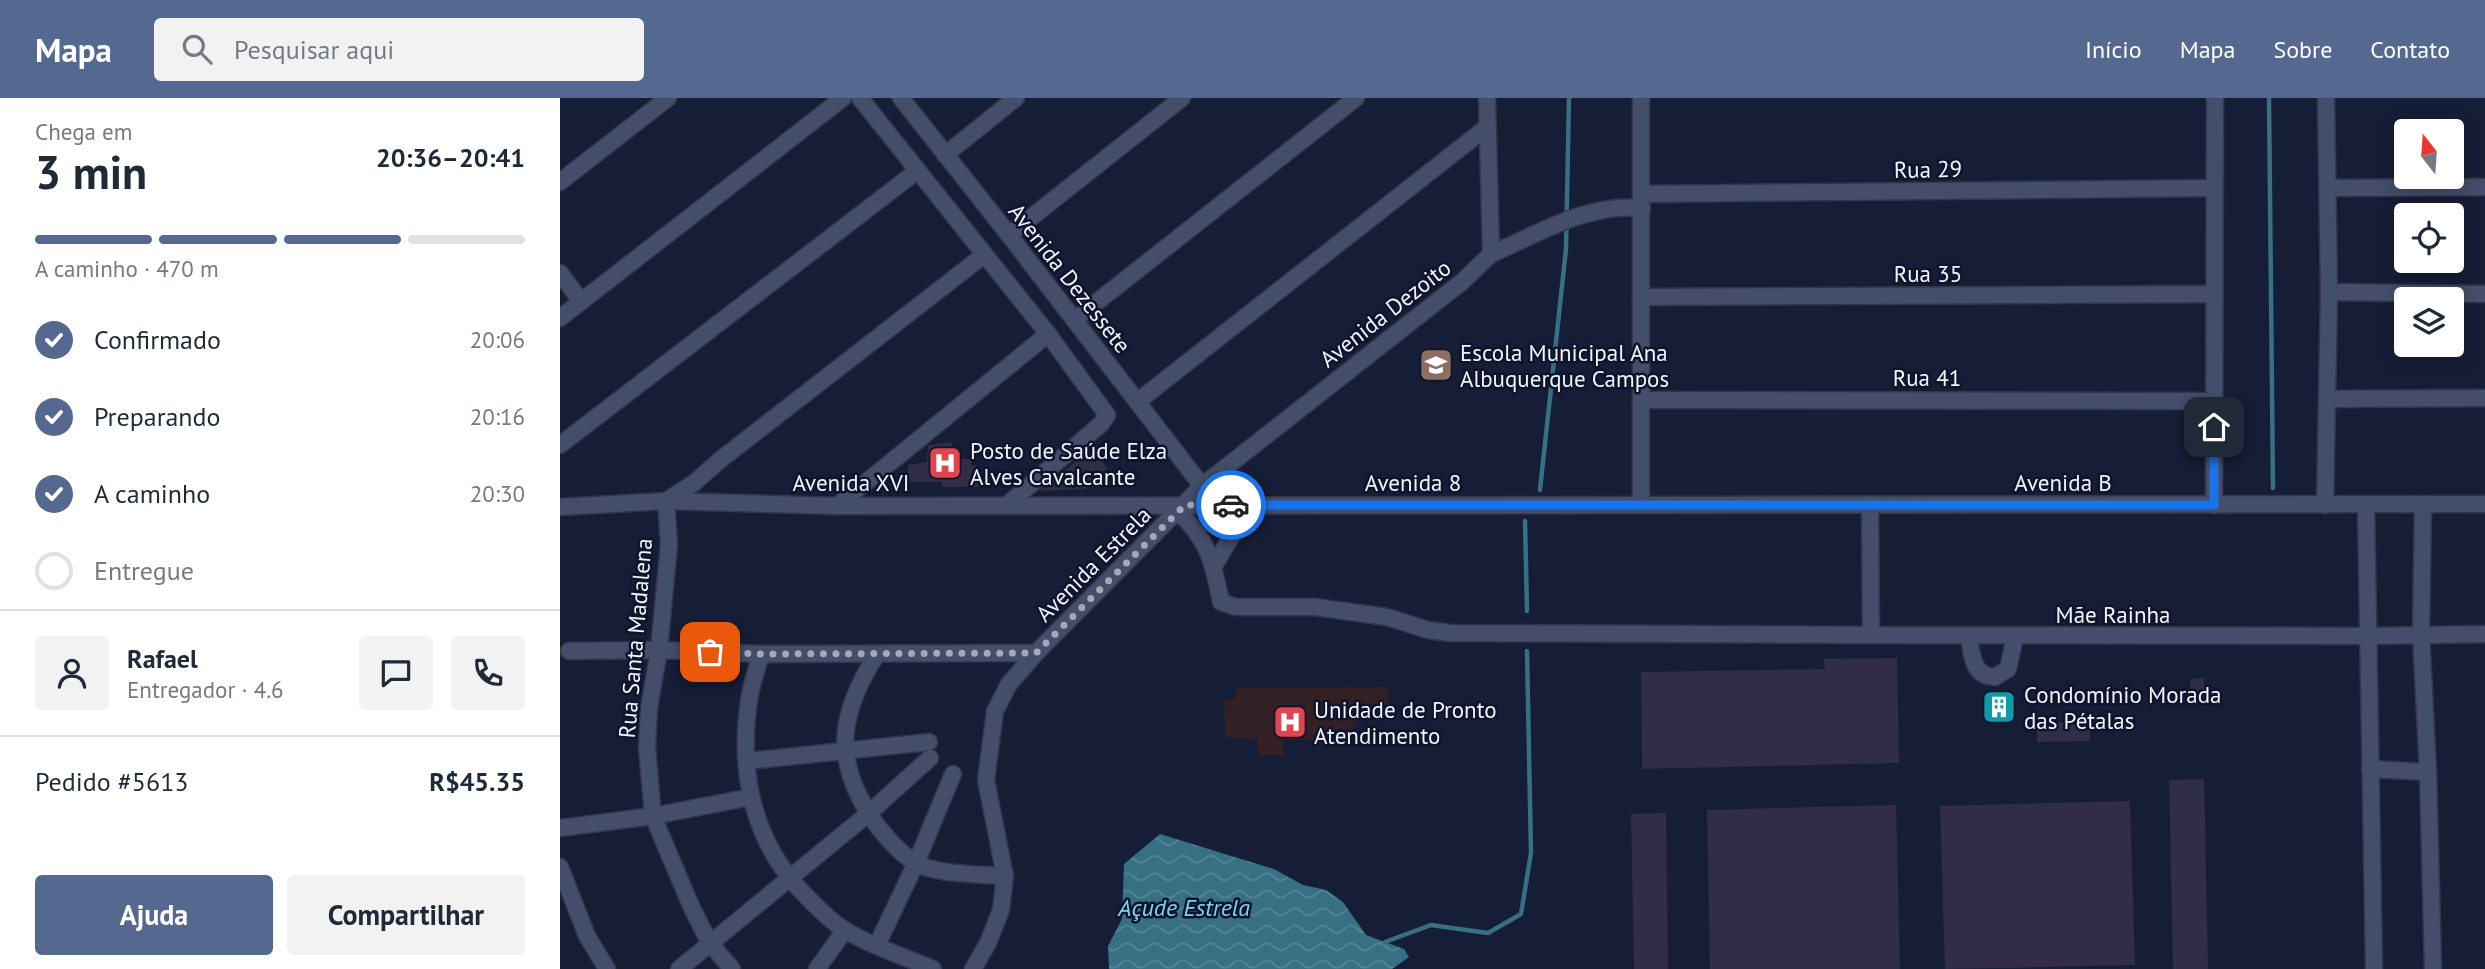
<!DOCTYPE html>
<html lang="pt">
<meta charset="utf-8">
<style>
body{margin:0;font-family:"PT Sans",sans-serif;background:#f2f2f3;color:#1f2937;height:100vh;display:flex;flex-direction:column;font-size:26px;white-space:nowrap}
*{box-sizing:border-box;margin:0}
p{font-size:23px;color:#747a83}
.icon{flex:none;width:38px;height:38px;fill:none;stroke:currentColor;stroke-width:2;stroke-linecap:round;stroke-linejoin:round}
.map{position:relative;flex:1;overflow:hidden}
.drawer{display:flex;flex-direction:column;background:#fff;width:560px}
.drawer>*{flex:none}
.needle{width:46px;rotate:343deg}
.controls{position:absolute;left:1834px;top:21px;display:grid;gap:14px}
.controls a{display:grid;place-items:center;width:70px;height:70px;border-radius:7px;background:#fff;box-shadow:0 4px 18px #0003;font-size:35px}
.pin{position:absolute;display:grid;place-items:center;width:60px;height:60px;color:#fff;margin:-30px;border-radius:14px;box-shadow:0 4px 10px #0006}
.courier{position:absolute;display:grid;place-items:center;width:70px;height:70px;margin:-35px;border:5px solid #1a73e8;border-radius:50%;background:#fff;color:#222;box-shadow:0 2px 9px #0007}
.overview em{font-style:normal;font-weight:700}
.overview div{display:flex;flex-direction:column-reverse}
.overview{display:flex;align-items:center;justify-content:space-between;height:119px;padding:0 35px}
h1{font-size:46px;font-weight:700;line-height:52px}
.bar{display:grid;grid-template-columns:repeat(4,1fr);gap:10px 7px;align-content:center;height:84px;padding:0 35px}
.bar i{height:9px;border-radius:5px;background:#e0e1e3}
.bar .selected{background:#556890}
.bar p{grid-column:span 4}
.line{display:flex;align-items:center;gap:18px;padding:0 35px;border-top:2px solid #e0e1e3}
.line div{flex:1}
.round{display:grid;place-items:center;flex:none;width:74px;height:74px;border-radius:7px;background:#f2f2f3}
ol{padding:0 35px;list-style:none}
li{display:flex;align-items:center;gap:21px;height:77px}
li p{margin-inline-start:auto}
li .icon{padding:7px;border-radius:50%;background:#556890;color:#fff;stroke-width:4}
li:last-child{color:#747a83}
li i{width:38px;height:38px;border:4px solid #e0e1e3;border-radius:50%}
.cta{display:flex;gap:14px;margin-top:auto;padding:14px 35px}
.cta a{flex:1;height:80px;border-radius:7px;background:#556890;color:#fff;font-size:28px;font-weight:700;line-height:80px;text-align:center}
.cta a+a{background:#f2f2f3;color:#1f2937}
header{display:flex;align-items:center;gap:42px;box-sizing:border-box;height:98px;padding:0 35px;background:#556890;color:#fff}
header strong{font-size:33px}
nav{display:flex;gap:38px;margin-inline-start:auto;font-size:24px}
.search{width:490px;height:63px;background:#f2f2f3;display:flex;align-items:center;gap:18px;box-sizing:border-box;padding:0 24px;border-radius:7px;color:#747a83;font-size:26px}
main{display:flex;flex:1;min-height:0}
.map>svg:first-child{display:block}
.medical{fill:#332025}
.water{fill:url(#water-waves)}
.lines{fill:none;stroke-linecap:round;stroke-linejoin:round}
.stream{stroke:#367082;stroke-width:4.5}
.building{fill:#322d47}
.minor-casing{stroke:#333649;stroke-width:19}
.minor{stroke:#444d69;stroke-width:16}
.done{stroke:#a4a9b8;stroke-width:7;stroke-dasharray:0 12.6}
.route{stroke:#1a73e8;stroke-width:9}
.labels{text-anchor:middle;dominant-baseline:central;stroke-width:5;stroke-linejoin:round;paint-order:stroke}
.street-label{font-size:23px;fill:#f0f4fe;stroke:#0e142b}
.poi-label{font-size:23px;fill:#f0f4fe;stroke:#0e142b;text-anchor:start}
.water-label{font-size:24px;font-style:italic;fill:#7ad5f3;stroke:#0e142b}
</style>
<header>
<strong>Mapa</strong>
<div class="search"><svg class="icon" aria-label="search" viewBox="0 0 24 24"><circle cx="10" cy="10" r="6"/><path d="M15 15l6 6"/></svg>Pesquisar aqui</div>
<nav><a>Início</a><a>Mapa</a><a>Sobre</a><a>Contato</a></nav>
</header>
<main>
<section class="drawer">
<div class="overview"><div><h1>3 min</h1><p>Chega em</p></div><em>20:36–20:41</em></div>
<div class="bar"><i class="selected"></i><i class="selected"></i><i class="selected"></i><i></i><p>A caminho · 470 m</p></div>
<ol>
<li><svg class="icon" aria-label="check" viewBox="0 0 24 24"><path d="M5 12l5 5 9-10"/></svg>Confirmado<p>20:06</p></li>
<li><svg class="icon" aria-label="check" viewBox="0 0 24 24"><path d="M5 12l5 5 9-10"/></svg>Preparando<p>20:16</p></li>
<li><svg class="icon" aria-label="check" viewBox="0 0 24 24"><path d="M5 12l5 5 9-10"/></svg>A caminho<p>20:30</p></li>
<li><i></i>Entregue</li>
</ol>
<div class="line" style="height:126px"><a class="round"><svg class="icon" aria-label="person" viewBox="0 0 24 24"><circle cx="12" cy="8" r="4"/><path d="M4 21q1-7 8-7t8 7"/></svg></a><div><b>Rafael</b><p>Entregador · 4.6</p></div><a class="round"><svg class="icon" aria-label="chat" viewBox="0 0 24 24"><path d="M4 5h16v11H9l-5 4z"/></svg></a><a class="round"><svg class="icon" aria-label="phone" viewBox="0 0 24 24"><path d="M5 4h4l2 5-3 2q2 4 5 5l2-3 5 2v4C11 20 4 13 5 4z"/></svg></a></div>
<div class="line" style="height:91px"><div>Pedido #5613</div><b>R$45.35</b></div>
<div class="cta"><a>Ajuda</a><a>Compartilhar</a></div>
</section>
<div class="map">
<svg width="1925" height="871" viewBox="0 0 1925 871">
<defs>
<pattern id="water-waves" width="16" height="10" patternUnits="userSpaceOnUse" patternTransform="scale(1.75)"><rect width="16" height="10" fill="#367082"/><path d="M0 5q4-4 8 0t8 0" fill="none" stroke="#538595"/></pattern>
</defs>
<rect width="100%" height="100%" fill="#161d36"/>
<polygon class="medical" points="828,589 827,615 813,615 814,620 798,620 790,633 778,641 766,644 765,647 753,646 751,642 721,641 725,657 699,657 697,641 665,639 664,602 676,600 676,590"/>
<polygon class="water" points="600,736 714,771 743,787 766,792 783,804 806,837 844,851 849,859 832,871 549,871 548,848 562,821 564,766"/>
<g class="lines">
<g class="stream">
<polyline points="1709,0 1713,390"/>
<polyline points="980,392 1006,151 1009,0"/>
<polyline points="965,423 967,513"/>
<polyline points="825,844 871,827 928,835 961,816 971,755 967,553"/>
</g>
</g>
<g class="building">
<polygon points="392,344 392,361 412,361 411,368 416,367 416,375 420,376 423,389 382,389 382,384 347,384 348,367 367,364 368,347"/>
<polygon points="536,347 553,386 522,391 479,393"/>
<polygon points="1337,560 1339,665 1082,671 1081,574 1265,571 1264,561"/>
<polygon points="1644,580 1644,600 1631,600 1630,581"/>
<rect x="1423" y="598" width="32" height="22"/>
<polygon points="1530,624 1530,643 1477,644 1477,625"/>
<polygon points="1644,681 1648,871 1613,871 1609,682"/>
<polygon points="1570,703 1575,867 1385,871 1380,708"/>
<polygon points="1336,707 1340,871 1150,871 1147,712"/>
<polygon points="1106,715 1108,871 1074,871 1071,716"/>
</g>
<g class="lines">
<defs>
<g id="minor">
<polyline points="300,0 488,236 547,317 541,326 447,407"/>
<polyline points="341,0 449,137 642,388"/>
<polyline points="385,57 456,0"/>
<polyline points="0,84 108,0"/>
<polyline points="1767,90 1925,89"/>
<polyline points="1082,96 1654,90"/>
<polyline points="449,137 622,0"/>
<path d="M931,156C980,135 1027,105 1082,110"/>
<polyline points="0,175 21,203"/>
<polyline points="1769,194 1925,196"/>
<polyline points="1081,199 1654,196"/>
<polyline points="0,220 283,0"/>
<polyline points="514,222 796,0"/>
<polyline points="1768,301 1925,300"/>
<polyline points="1081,302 1654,303"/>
<polyline points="577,304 927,29"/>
<polyline points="0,347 357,73"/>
<polyline points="1081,406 1081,0"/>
<polyline points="1310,406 1311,537 1809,538 1925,536"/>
<polyline points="1654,407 1655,0"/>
<polyline points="1765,407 1769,194 1766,0"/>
<polyline points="1806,407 1814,871"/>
<polyline points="1863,407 1861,536 1868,674 1873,871"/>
<polyline points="277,408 488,236"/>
<polyline points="0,409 106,403 277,408 1925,406"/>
<path d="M618,414C648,441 653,464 661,504L676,509H755L827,519L868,532L890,535L1311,537"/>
<polyline points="654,468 690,407"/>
<path d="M1409,539C1412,557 1412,578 1435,579L1448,571L1455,539"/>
<polyline points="9,553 99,552 201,556 476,555"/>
<path d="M201,556C197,571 191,587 189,603C178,676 194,748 248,800C259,811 271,824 285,832C312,849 344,858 373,871"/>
<path d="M317,556C280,614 272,660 311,719C321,734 340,756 356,765C377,777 421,776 445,778"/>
<polyline points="187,663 369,644"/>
<polyline points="1810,671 1868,674"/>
<polyline points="0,730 93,718 191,699"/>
<polyline points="0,769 27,838 47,871"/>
<polyline points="317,847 356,765 393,676"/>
<polyline points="119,871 309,715 370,660"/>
<polyline points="172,871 149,844 131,808 93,718 87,649 89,610 99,552 109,446 106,403 134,385 160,362 424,157"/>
<polyline points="257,871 285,832"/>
<polyline points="413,871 428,845 441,812 445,778 426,682 435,613 449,586 476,555 642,388 903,183 931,156 927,0"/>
</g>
</defs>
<use href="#minor" class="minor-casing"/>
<use href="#minor" class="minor"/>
</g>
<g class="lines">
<polyline class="done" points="150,554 201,556 476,555 625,407 671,407"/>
<polyline class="route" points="671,407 1654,407 1654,329"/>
</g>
<defs>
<symbol id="school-square" viewBox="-11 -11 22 22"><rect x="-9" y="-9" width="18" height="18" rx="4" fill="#8d6e63" stroke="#0e142b"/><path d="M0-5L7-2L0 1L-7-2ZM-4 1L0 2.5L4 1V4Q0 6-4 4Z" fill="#fff"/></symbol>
<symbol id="hospital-square" viewBox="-11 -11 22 22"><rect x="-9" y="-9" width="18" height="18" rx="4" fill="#e0444e" stroke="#0e142b"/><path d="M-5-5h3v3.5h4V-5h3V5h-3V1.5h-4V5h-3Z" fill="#fff"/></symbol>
<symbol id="building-square" viewBox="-11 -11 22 22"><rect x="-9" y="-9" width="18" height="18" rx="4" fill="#0f9aa8" stroke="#0e142b"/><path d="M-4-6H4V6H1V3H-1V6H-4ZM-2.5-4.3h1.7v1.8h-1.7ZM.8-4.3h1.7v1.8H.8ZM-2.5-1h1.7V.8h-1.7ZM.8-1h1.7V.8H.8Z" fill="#fff"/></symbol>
</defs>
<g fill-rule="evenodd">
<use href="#school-square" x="857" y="248" width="38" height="38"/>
<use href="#hospital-square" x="366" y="346" width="38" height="38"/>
<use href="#building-square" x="1420" y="590" width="38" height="38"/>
<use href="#hospital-square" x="711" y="605" width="38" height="38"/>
</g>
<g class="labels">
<g class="street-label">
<text transform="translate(1368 71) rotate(-1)">Rua 29</text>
<text x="1368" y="175">Rua 35</text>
<text transform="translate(510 180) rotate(52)">Avenida Dezessete</text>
<text transform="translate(825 215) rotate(-38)">Avenida Dezoito</text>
<text x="1367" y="279">Rua 41</text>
<text x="291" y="384">Avenida XVI</text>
<text x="853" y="384">Avenida 8</text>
<text x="1503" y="384">Avenida B</text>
<text transform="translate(533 466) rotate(-45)">Avenida Estrela</text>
<text x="1553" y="516">Mãe Rainha</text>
<text transform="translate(75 540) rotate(-85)">Rua Santa Madalena</text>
</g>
<g class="poi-label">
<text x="900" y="254">Escola Municipal Ana<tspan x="900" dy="26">Albuquerque Campos</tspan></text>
<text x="410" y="352">Posto de Saúde Elza<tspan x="410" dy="26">Alves Cavalcante</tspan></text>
<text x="1464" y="596">Condomínio Morada<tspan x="1464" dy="26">das Pétalas</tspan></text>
<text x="754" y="611">Unidade de Pronto<tspan x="754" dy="26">Atendimento</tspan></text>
</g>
<g class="water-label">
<text x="624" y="809">Açude Estrela</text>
</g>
</g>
</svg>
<div class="controls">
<a><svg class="needle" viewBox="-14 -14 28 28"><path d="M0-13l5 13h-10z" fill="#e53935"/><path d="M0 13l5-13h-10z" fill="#747a83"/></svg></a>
<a><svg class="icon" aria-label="locate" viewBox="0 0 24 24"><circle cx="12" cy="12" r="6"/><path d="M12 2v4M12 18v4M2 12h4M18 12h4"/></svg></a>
<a><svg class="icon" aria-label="layers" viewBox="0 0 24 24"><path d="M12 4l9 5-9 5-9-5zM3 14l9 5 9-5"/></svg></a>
</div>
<div class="pin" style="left:150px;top:554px;background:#ea580c"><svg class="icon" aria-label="bag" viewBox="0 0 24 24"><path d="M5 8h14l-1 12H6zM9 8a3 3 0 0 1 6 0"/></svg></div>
<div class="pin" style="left:1654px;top:329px;background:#1f2937"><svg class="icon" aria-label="home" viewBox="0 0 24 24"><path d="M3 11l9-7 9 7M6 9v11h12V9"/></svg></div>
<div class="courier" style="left:671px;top:407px"><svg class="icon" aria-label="car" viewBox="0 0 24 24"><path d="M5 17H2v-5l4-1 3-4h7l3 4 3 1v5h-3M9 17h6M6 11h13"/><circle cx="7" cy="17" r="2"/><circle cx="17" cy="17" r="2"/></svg></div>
</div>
</main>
